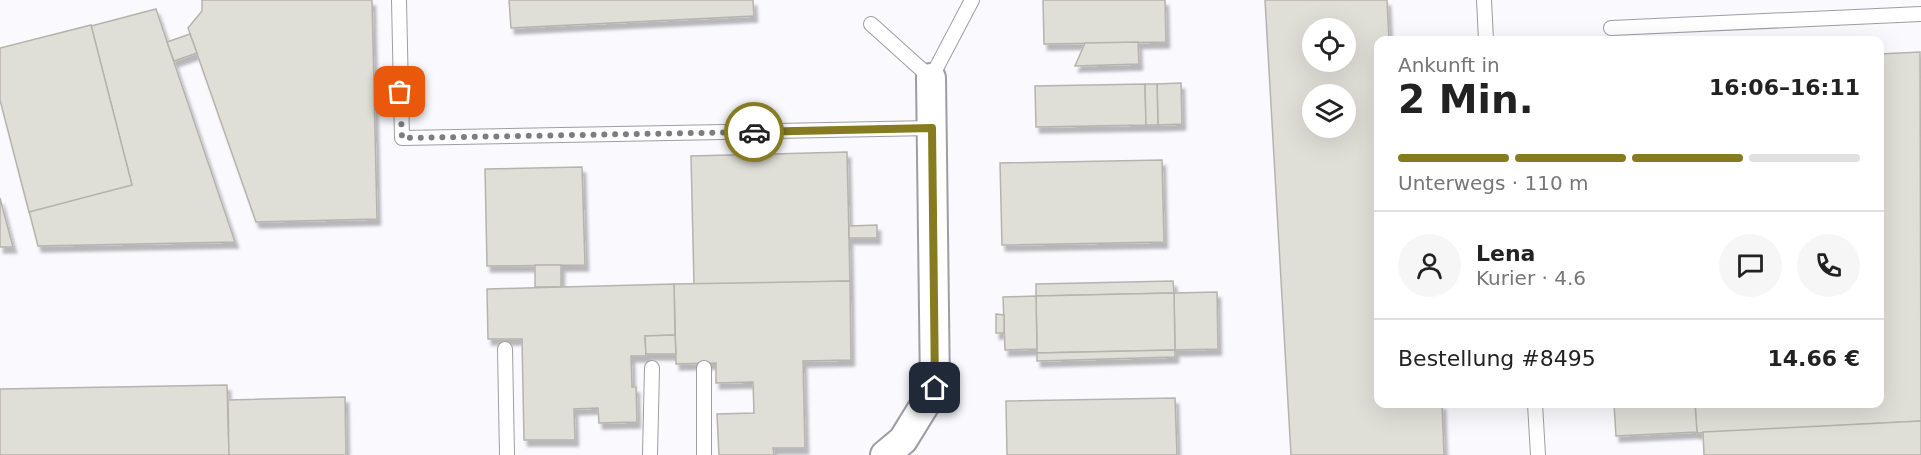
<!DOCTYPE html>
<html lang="de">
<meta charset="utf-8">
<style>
body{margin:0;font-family:"DejaVu Sans",sans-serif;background:#f6f6f6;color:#222;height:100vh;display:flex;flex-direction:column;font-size:22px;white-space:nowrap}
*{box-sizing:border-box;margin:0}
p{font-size:20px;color:#767676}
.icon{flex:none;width:33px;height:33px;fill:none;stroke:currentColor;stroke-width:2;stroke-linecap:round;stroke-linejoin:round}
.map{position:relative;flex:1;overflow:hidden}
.panel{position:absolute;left:1374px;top:36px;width:510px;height:372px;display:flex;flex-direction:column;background:#fff;border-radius:12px;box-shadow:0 6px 24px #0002}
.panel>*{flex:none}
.fabs{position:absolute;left:1302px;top:18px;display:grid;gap:12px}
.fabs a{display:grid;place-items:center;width:54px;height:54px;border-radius:50%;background:#fff;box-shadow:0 6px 24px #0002;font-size:30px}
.pin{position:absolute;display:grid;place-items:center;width:51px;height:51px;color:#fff;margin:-26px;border-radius:12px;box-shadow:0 3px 9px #0006}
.courier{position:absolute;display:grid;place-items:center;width:60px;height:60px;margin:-30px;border:4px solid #867b21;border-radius:50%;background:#fff;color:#222;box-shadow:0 2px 8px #0007}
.headline em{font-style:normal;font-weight:600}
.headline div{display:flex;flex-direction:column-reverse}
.headline{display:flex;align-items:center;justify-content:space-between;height:102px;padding:0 24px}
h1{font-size:39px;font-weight:600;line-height:45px}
.bar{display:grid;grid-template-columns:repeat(4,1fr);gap:9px 6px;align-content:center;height:72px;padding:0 24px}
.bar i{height:8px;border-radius:4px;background:#e0e0e0}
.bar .current{background:#867b21}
.bar p{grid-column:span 4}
.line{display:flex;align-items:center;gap:15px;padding:0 24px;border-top:2px solid #e0e0e0}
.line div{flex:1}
.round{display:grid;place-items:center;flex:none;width:63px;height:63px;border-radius:32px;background:#f6f6f6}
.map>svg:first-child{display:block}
.building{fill:#e0dfd7;stroke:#b5b4ac;stroke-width:1.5;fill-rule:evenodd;filter:url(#shadow)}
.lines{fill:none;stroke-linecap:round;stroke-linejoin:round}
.service-casing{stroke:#9e9da4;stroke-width:16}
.minor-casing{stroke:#9e9da4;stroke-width:32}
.service{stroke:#fff;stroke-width:14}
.minor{stroke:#fff;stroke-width:28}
.done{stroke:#7d7c80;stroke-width:6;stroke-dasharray:0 10.8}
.route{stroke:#867b21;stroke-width:8}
</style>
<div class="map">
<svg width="1921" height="455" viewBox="0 0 1921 455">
<defs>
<filter id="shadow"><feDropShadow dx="3.5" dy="6" stdDeviation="1.5" flood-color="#0004"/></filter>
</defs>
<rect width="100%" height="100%" fill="#faf9fe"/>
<g class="building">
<polygon points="202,0 372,0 377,219 256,222 188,28 202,11"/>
<polygon points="509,0 753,0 754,16 511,28"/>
<polygon points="1043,0 1165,0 1166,42 1044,44"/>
<path d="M1265,0H1387L1389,40H1378V404H1442L1444,455H1291ZM1312,28H1346V62H1312ZM1312,94H1346V128H1312Z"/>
<polygon points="156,9 235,242 38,246 29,211 132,185 91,26"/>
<polygon points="91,25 132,185 29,212 0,100 0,48"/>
<polygon points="190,34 197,53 174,61 167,42"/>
<polygon points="1138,42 1139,64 1075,66 1085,43"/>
<polygon points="1920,52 1921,421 1697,433 1695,404 1880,404 1880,54"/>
<polygon points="1181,83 1182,124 1158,125 1157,84"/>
<polygon points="1145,84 1146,125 1036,127 1035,86"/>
<polygon points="1145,84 1157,84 1158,125 1146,125"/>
<polygon points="847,152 850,281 694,285 691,156"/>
<polygon points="1162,160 1164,242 1002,245 1000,163"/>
<polygon points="582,167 585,265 487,266 485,169"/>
<polygon points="0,198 13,247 0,247"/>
<polygon points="877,225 877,238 849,238 849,226"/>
<rect x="535" y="265" width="26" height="22"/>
<polygon points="850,281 851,360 803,361 805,448 773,448 774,455 719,455 717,414 754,413 753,382 716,383 716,363 676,364 674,284"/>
<polygon points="1173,281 1174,293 1036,296 1036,284"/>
<polygon points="674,284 675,335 645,336 646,356 631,356 632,387 636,387 637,422 599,423 598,408 574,409 575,440 524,440 522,339 488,339 487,289"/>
<polygon points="1217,292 1218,349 1175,350 1174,293"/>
<polygon points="1174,293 1175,350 1037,353 1036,296"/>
<polygon points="1036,296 1037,349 1005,350 1003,297"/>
<polygon points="996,314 1004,315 1004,333 996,333"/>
<polygon points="675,335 676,354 646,354 645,336"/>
<polygon points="1175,350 1175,357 1037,361 1037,353"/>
<polygon points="227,385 229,455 0,455 0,389"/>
<polygon points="345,397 346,455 229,455 228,400"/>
<polygon points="1175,398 1177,455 1007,455 1006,401"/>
<polygon points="1614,404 1695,404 1697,432 1616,436"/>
<polygon points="1921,421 1921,455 1704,455 1703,432"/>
</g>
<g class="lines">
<defs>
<g id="service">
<polyline points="399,0 402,138 932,128"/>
<polyline points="1484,0 1486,40"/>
<polyline points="871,24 931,78 972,0"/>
<polyline points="1611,28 1921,14"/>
<polyline points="505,349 507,455"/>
<polyline points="704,368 704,455"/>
<polyline points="1535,404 1538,455"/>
<polyline points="650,455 652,368"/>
</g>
<polyline id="minor" points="885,455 903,440 935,388 931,78"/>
</defs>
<use href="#service" class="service-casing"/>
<use href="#minor" class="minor-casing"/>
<use href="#service" class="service"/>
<use href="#minor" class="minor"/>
</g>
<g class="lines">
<polyline class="done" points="400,92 402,138 754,132"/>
<polyline class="route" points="754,132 932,128 935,388"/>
</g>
</svg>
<div class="fabs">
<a><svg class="icon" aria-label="locate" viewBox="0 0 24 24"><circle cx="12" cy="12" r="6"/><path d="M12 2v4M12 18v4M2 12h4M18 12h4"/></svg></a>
<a><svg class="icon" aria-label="layers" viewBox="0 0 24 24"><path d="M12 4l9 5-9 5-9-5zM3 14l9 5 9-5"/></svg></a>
</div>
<div class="pin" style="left:400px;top:92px;background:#ea580c"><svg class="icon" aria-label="bag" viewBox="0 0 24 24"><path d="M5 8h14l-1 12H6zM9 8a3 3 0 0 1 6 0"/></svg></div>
<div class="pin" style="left:935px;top:388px;background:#1f2937"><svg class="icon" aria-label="home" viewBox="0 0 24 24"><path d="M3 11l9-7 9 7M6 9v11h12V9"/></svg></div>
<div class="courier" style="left:754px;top:132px"><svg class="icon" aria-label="car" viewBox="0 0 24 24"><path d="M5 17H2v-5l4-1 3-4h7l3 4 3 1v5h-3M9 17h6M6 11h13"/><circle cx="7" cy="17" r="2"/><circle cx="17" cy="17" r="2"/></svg></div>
<section class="panel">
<div class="headline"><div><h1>2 Min.</h1><p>Ankunft in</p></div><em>16:06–16:11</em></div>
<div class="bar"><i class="current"></i><i class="current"></i><i class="current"></i><i></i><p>Unterwegs · 110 m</p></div>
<div class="line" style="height:108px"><a class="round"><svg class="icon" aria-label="person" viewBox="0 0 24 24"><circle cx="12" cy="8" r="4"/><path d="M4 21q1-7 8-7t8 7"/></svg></a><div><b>Lena</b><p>Kurier · 4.6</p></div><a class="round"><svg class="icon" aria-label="chat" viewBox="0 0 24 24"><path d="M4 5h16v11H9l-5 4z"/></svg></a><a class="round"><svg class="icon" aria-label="phone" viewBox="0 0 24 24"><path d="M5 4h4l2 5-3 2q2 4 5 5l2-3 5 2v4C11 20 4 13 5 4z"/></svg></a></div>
<div class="line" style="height:78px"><div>Bestellung #8495</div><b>14.66 €</b></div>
</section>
</div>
